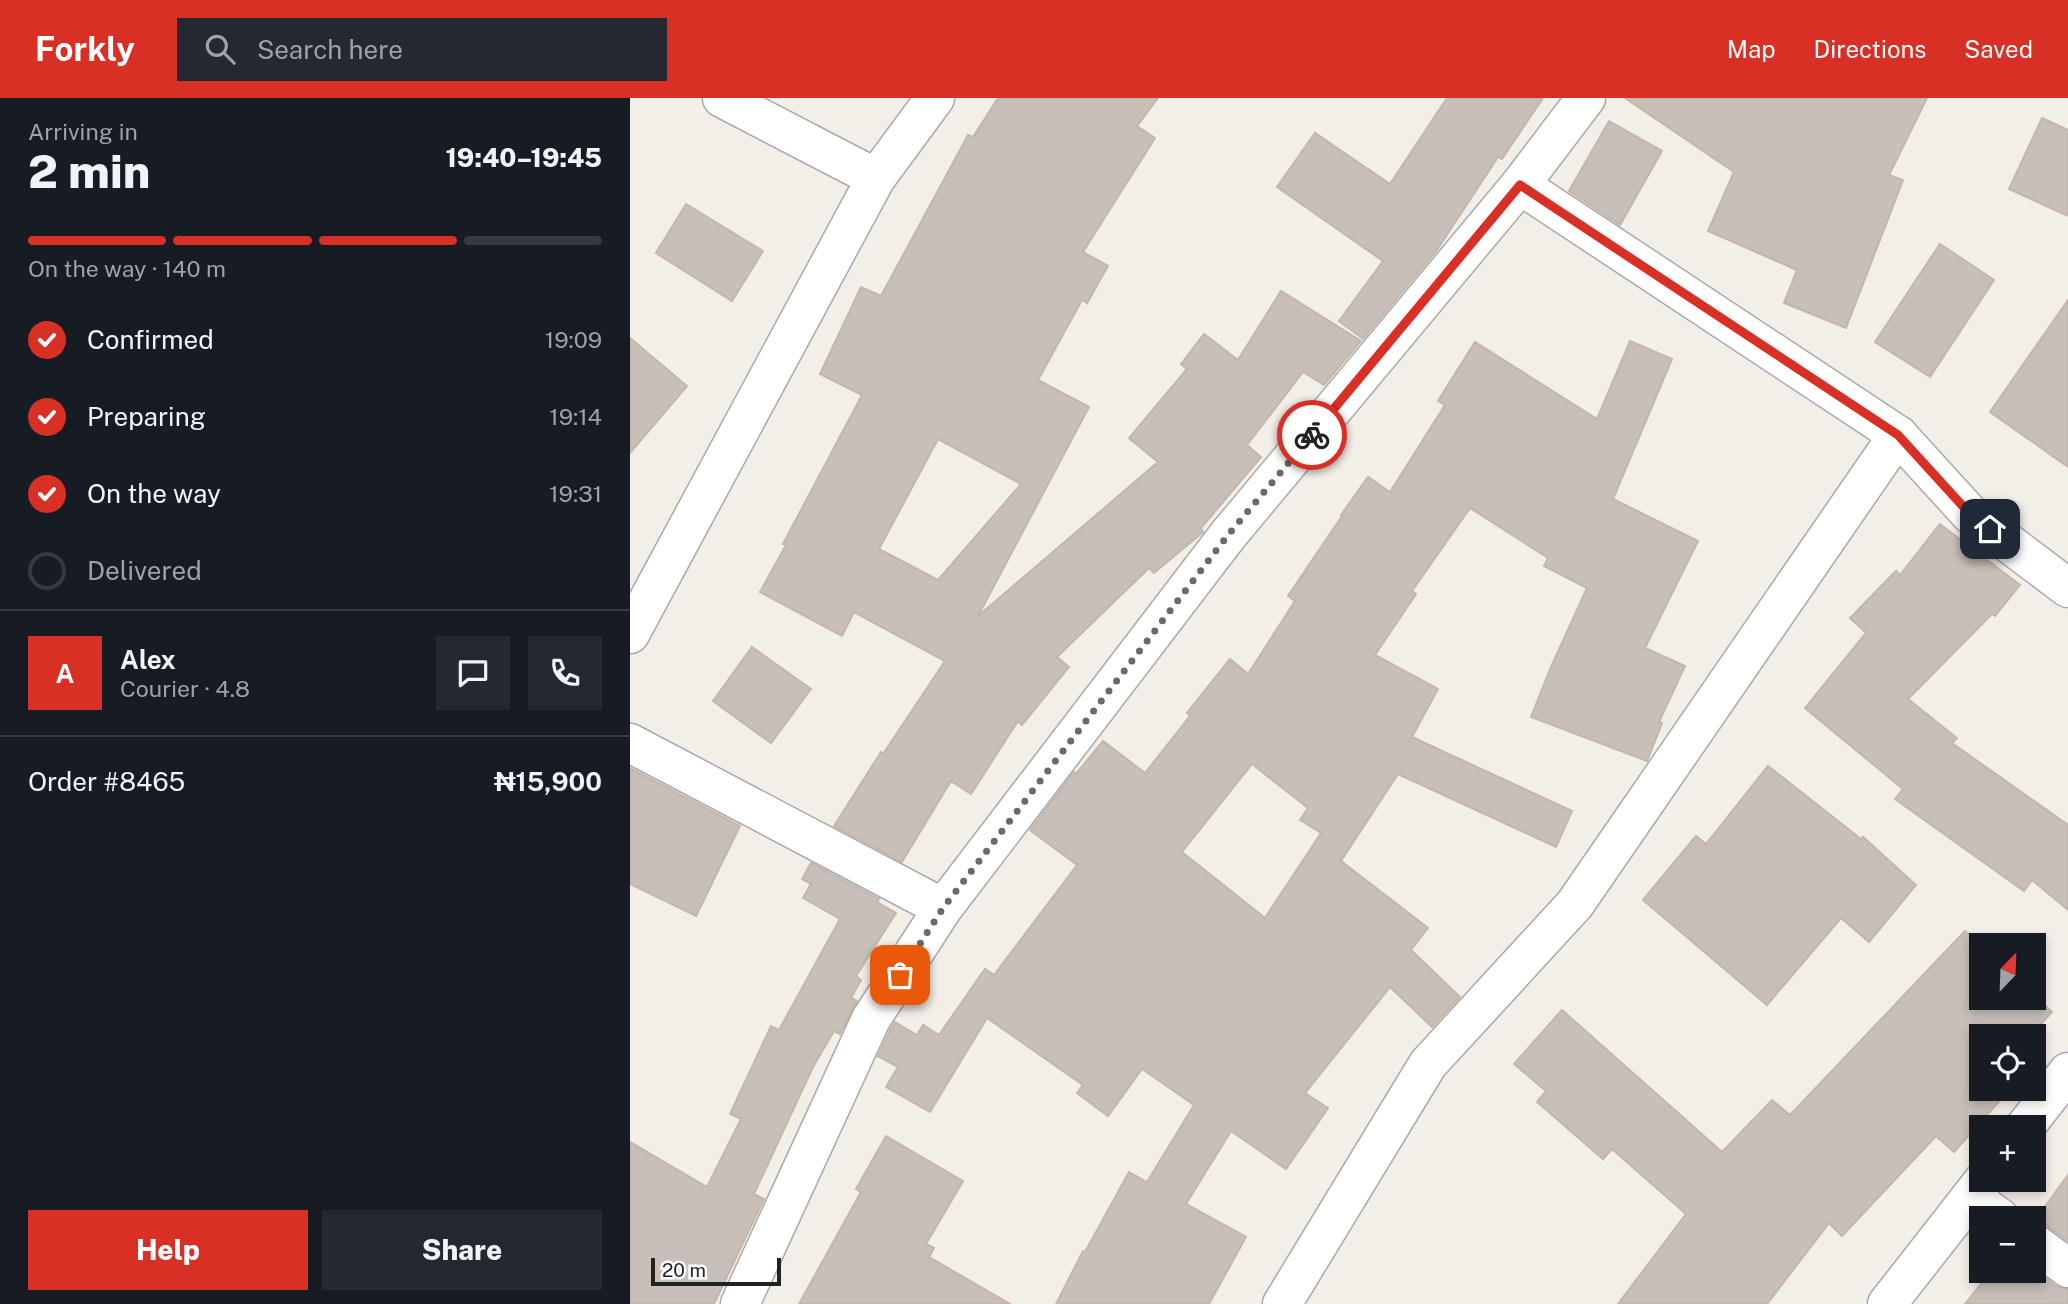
<!DOCTYPE html>
<meta charset="utf-8">
<style>
body{margin:0;font-family:"Public Sans",sans-serif;background:#242831;color:#f1f3f6;height:100vh;display:flex;flex-direction:column;font-size:26px;white-space:nowrap}
*{box-sizing:border-box;margin:0}
p{font-size:23px;color:#9ea1a6}
.icon{flex:none;width:38px;height:38px;fill:none;stroke:currentColor;stroke-width:2;stroke-linecap:round;stroke-linejoin:round}
.map{position:relative;flex:1;overflow:hidden}
.panel{display:flex;flex-direction:column;background:#171b24;width:630px}
.panel>*{flex:none}
.needle{width:46px;rotate:23deg}
.tools{position:absolute;left:1339px;top:835px;display:grid;gap:14px}
.tools a{display:grid;place-items:center;width:77px;height:77px;border-radius:0px;background:#171b24;box-shadow:0 4px 10px #0003;font-size:35px}
.scale{position:absolute;left:21px;bottom:18px;width:130px;box-sizing:border-box;padding-left:7px;border:4px solid #222;border-top:0;font-size:19px;line-height:24px;white-space:nowrap;color:#222;-webkit-text-stroke:5px #fff;paint-order:stroke}
.pin{position:absolute;display:grid;place-items:center;width:60px;height:60px;color:#fff;margin:-30px;border-radius:14px;box-shadow:0 4px 10px #0006}
.courier{position:absolute;display:grid;place-items:center;width:70px;height:70px;margin:-35px;border:5px solid #d93025;border-radius:50%;background:#fff;color:#222;box-shadow:0 2px 9px #0007}
.head em{font-style:normal;font-weight:800}
.head div{display:flex;flex-direction:column-reverse}
.head{display:flex;align-items:center;justify-content:space-between;height:119px;padding:0 28px}
h1{font-size:46px;font-weight:800;line-height:52px}
.bar{display:grid;grid-template-columns:repeat(4,1fr);gap:10px 7px;align-content:center;height:84px;padding:0 28px}
.bar i{height:9px;border-radius:5px;background:#363941}
.bar .selected{background:#d93025}
.bar p{grid-column:span 4}
.line{display:flex;align-items:center;gap:18px;padding:0 28px;border-top:2px solid #363941}
.line div{flex:1}
.round{display:grid;place-items:center;flex:none;width:74px;height:74px;border-radius:0px;background:#242831}
ol{padding:0 28px;list-style:none}
li{display:flex;align-items:center;gap:21px;height:77px}
li p{margin-inline-start:auto}
li .icon{padding:7px;border-radius:50%;background:#d93025;color:#fff;stroke-width:4}
li:last-child{color:#9ea1a6}
li i{width:38px;height:38px;border:4px solid #363941;border-radius:50%}
.cta{display:flex;gap:14px;margin-top:auto;padding:14px 28px}
.cta a{flex:1;height:80px;border-radius:0px;background:#d93025;color:#fff;font-size:28px;font-weight:800;line-height:80px;text-align:center}
.cta a+a{background:#242831;color:#f1f3f6}
header{display:flex;align-items:center;gap:42px;box-sizing:border-box;height:98px;padding:0 35px;background:#d93025;color:#fff}
header strong{font-size:33px}
nav{display:flex;gap:38px;margin-inline-start:auto;font-size:24px}
.search{width:490px;height:63px;background:#242831;display:flex;align-items:center;gap:18px;box-sizing:border-box;padding:0 24px;border-radius:0px;color:#9ea1a6;font-size:26px}
main{display:flex;flex:1;min-height:0}
.map>svg:first-child{display:block}
.building{fill:#c7bfb8;stroke:#c4b6ab;stroke-width:2;fill-rule:evenodd}
.lines{fill:none;stroke-linecap:round;stroke-linejoin:round}
.minor-casing{stroke:#a9a9a9;stroke-width:41}
.minor{stroke:#fff;stroke-width:38}
.done{stroke:#6b6a68;stroke-width:7;stroke-dasharray:0 12.6}
.route{stroke:#d93025;stroke-width:9}
</style>
<header>
<strong>Forkly</strong>
<div class="search"><svg class="icon" aria-label="search" viewBox="0 0 24 24"><circle cx="10" cy="10" r="6"/><path d="M15 15l6 6"/></svg>Search here</div>
<nav><a>Map</a><a>Directions</a><a>Saved</a></nav>
</header>
<main>
<section class="panel">
<div class="head"><div><h1>2 min</h1><p>Arriving in</p></div><em>19:40–19:45</em></div>
<div class="bar"><i class="selected"></i><i class="selected"></i><i class="selected"></i><i></i><p>On the way · 140 m</p></div>
<ol>
<li><svg class="icon" aria-label="check" viewBox="0 0 24 24"><path d="M5 12l5 5 9-10"/></svg>Confirmed<p>19:09</p></li>
<li><svg class="icon" aria-label="check" viewBox="0 0 24 24"><path d="M5 12l5 5 9-10"/></svg>Preparing<p>19:14</p></li>
<li><svg class="icon" aria-label="check" viewBox="0 0 24 24"><path d="M5 12l5 5 9-10"/></svg>On the way<p>19:31</p></li>
<li><i></i>Delivered</li>
</ol>
<div class="line" style="height:126px"><b class="round" style="background:#d93025;color:#fff">A</b><div><b>Alex</b><p>Courier · 4.8</p></div><a class="round"><svg class="icon" aria-label="chat" viewBox="0 0 24 24"><path d="M4 5h16v11H9l-5 4z"/></svg></a><a class="round"><svg class="icon" aria-label="phone" viewBox="0 0 24 24"><path d="M5 4h4l2 5-3 2q2 4 5 5l2-3 5 2v4C11 20 4 13 5 4z"/></svg></a></div>
<div class="line" style="height:91px"><div>Order #8465</div><b>₦15,900</b></div>
<div class="cta"><a>Help</a><a>Share</a></div>
</section>
<div class="map">
<svg width="1438" height="1206" viewBox="0 0 1438 1206">
<rect width="100%" height="100%" fill="#f2efe9"/>
<g class="building">
<path d="M368,0H528L507,28L525,40L453,154L478,168L457,205L452,202L408,282L459,309L348,518L528,364L499,340L557,271L551,266L574,236L608,262L651,193L731,243L694,287L673,274L617,347L631,359L571,430L573,434L524,475L519,470L427,559L439,569L392,627L388,623L341,696L321,683L272,764L204,728L251,654L253,656L315,563L224,514L212,538L130,494L156,447L153,446L232,297L190,276L231,189L251,198L338,37L343,39ZM308,341L391,386L308,482L249,451Z"/>
<polygon points="817,0 913,0 872,61 868,59 807,152 733,241 709,223 753,163 647,89 685,35 760,86"/>
<polygon points="995,0 1297,0 1259,77 1273,82 1216,230 1154,205 1167,172 1078,133 1104,74"/>
<polygon points="1412,20 1438,32 1438,118 1379,91"/>
<polygon points="979,23 1032,53 990,127 939,93"/>
<polygon points="56,106 133,153 102,203 26,155"/>
<polygon points="1310,146 1364,182 1300,279 1245,244"/>
<polygon points="1438,202 1438,369 1360,314"/>
<polygon points="0,240 57,288 0,355"/>
<path d="M1000,243L1042,261L983,401L1068,443L1015,550L1055,568L1029,624L1032,625L1017,663L901,619L921,569L957,490L914,468L918,460L840,410L782,493L786,496L745,557L808,591L782,639L942,713L926,749L768,676L711,763L798,830L781,852L830,899L802,929L760,889L675,995L698,1010L656,1071L601,1033L556,1106L616,1139L579,1206H426L453,1153L455,1154L499,1074L517,1084L564,1007L512,971L478,1018L447,995L453,987L357,920L300,1014L256,989L268,969L248,958L260,932L265,924L287,937L293,927L309,937L355,871L364,877L447,767L400,732L444,674L446,676L473,643L515,675L560,618L557,615L600,561L618,576L665,503L658,498L712,418L711,417L738,379L760,394L815,307L808,303L845,244L967,321ZM622,666L678,710L670,722L691,735L635,820L552,754Z"/>
<polygon points="1310,426 1390,487 1365,518 1362,516 1278,601 1327,640 1322,645 1438,727 1438,812 1402,782 1394,793 1265,701 1273,691 1175,610 1236,535 1220,520 1266,473 1270,477"/>
<polygon points="122,549 181,591 141,645 83,603"/>
<polygon points="1138,668 1231,741 1233,739 1286,787 1239,844 1211,820 1137,907 1013,802 1066,738 1076,746"/>
<polygon points="0,670 110,728 66,818 0,786"/>
<polygon points="181,765 249,801 247,804 266,815 226,878 231,882 221,900 227,903 210,936 204,933 183,969 124,1096 134,1101 84,1206 0,1206 0,1044 77,1089 111,1021 100,1016 141,928 149,932 210,821 173,800 181,786 172,781"/>
<polygon points="1335,833 1351,848 1351,900 1404,900 1404,897 1422,914 1400,938 1351,938 1350,990 1381,990 1324,1054 1306,1038 1212,1138 1199,1125 1137,1206 988,1206 1056,1116 982,1051 973,1061 907,1004 916,993 884,966 932,912 1092,1054 1142,1002 1160,1017"/>
<polygon points="256,1038 333,1083 296,1146 304,1150 299,1159 380,1206 169,1206 231,1094 226,1091"/>
<polygon points="1438,1077 1438,1143 1416,1127 1404,1124"/>
<polygon points="1362,1172 1404,1172 1425,1188 1438,1191 1438,1206 1335,1206"/>
</g>
<g class="lines">
<defs>
<g id="minor">
<polyline points="92,0 246,80"/>
<polyline points="890,87 1268,337 1340,416 1438,490"/>
<polyline points="0,536 246,80 305,0"/>
<polyline points="0,645 313,810"/>
<polyline points="1395,1029 1438,974"/>
<polyline points="1341,1099 1370,1120"/>
<polyline points="1404,1145 1438,1170"/>
<polyline points="110,1206 241,921 313,810 598,437 890,87 956,0"/>
<polyline points="652,1206 798,966 945,806 1268,337"/>
<polyline points="1257,1206 1354,1082"/>
</g>
</defs>
<use href="#minor" class="minor-casing"/>
<use href="#minor" class="minor"/>
</g>
<g class="lines">
<polyline class="done" points="270,877 313,810 330,788 598,437 682,337"/>
<polyline class="route" points="682,337 890,87 1268,337 1340,416 1360,431"/>
</g>
</svg>
<div class="tools">
<a><svg class="needle" viewBox="-14 -14 28 28"><path d="M0-13l5 13h-10z" fill="#e53935"/><path d="M0 13l5-13h-10z" fill="#9ea1a6"/></svg></a>
<a><svg class="icon" aria-label="locate" viewBox="0 0 24 24"><circle cx="12" cy="12" r="6"/><path d="M12 2v4M12 18v4M2 12h4M18 12h4"/></svg></a>
<a>+</a>
<a>−</a>
</div>
<div class="scale">20 m</div>
<div class="pin" style="left:270px;top:877px;background:#ea580c"><svg class="icon" aria-label="bag" viewBox="0 0 24 24"><path d="M5 8h14l-1 12H6zM9 8a3 3 0 0 1 6 0"/></svg></div>
<div class="pin" style="left:1360px;top:431px;background:#1f2937"><svg class="icon" aria-label="home" viewBox="0 0 24 24"><path d="M3 11l9-7 9 7M6 9v11h12V9"/></svg></div>
<div class="courier" style="left:682px;top:337px"><svg class="icon" aria-label="bike" viewBox="0 0 24 24"><circle cx="6" cy="16" r="4"/><circle cx="18" cy="16" r="4"/><path d="M6 16l4-8h5l3 8M10 8l3 8H6M13 5h3"/></svg></div>
</div>
</main>
